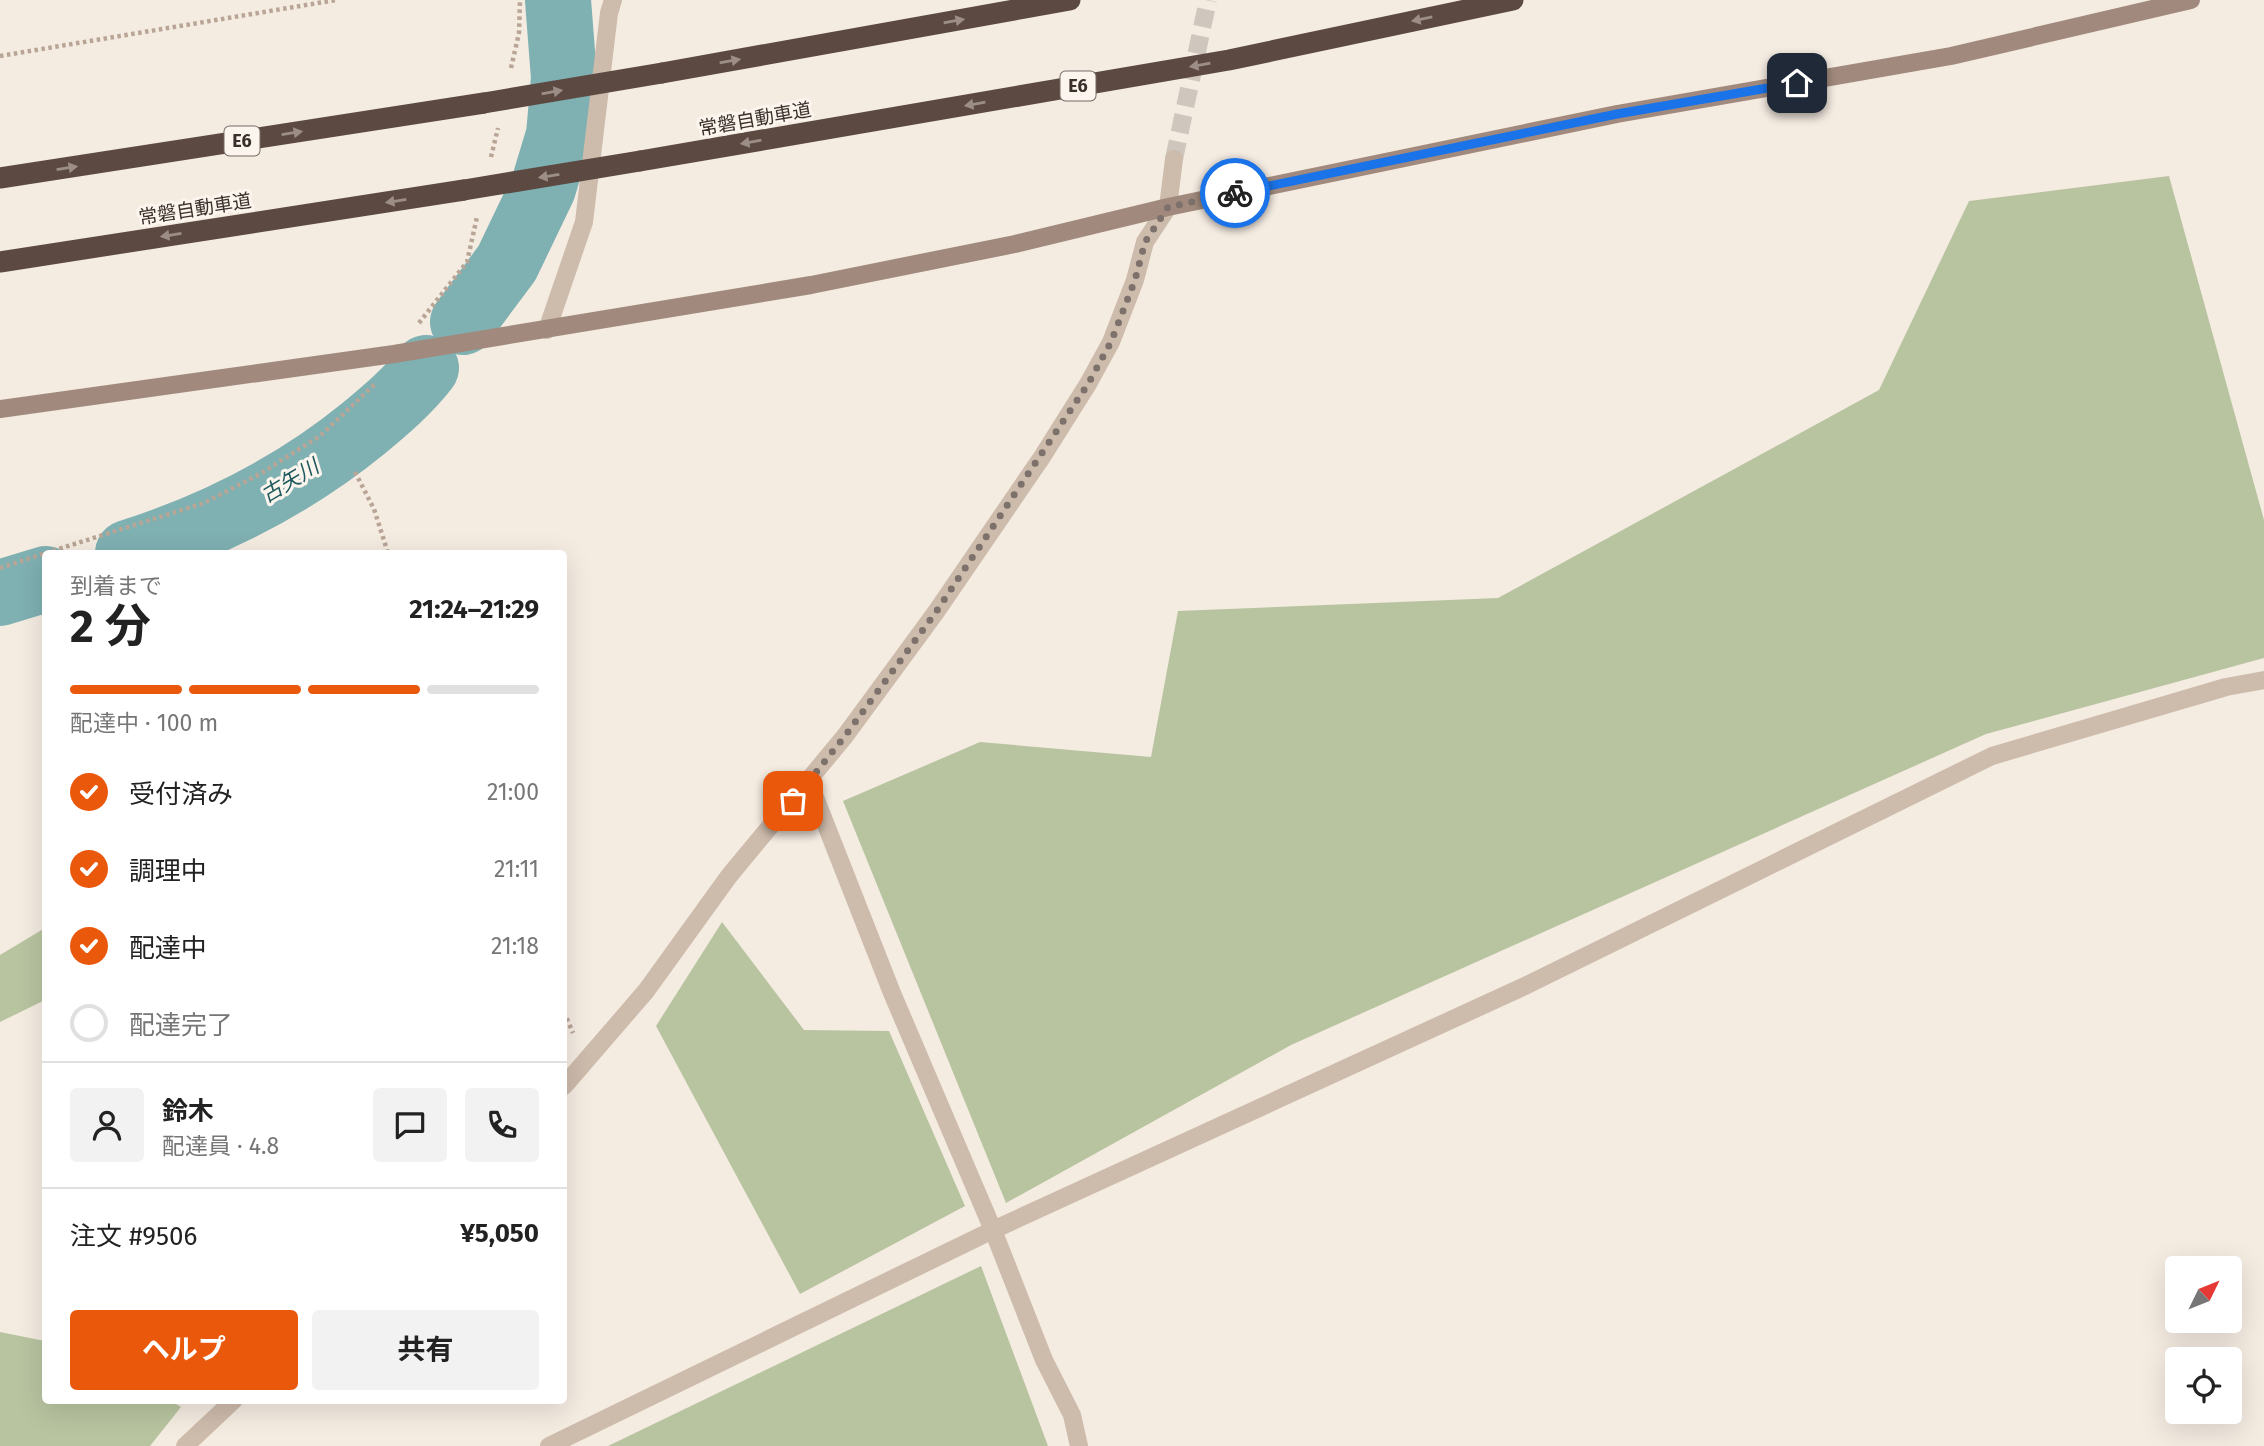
<!DOCTYPE html>
<html lang="ja">
<meta charset="utf-8">
<style>
body{margin:0;font-family:"Fira Sans","Noto Sans JP",sans-serif;background:#f2f2f2;color:#222;height:100vh;display:flex;flex-direction:column;font-size:26px;white-space:nowrap}
*{box-sizing:border-box;margin:0}
p{font-size:23px;color:#767676}
.icon{flex:none;width:38px;height:38px;fill:none;stroke:currentColor;stroke-width:2;stroke-linecap:round;stroke-linejoin:round}
.map{position:relative;flex:1;overflow:hidden}
.sheet{position:absolute;left:42px;top:550px;width:525px;height:854px;display:flex;flex-direction:column;background:#fff;border-radius:7px;box-shadow:0 7px 28px #0002}
.sheet>*{flex:none}
.needle{width:46px;rotate:47deg}
.controls{position:absolute;left:2165px;top:1256px;display:grid;gap:14px}
.controls a{display:grid;place-items:center;width:77px;height:77px;border-radius:7px;background:#fff;box-shadow:0 7px 28px #0002;font-size:35px}
.pin{position:absolute;display:grid;place-items:center;width:60px;height:60px;color:#fff;margin:-30px;border-radius:14px;box-shadow:0 4px 10px #0006}
.courier{position:absolute;display:grid;place-items:center;width:70px;height:70px;margin:-35px;border:5px solid #1a73e8;border-radius:50%;background:#fff;color:#222;box-shadow:0 2px 9px #0007}
.summary em{font-style:normal;font-weight:700}
.summary div{display:flex;flex-direction:column-reverse}
.summary{display:flex;align-items:center;justify-content:space-between;height:119px;padding:0 28px}
h1{font-size:46px;font-weight:700;line-height:52px}
.bar{display:grid;grid-template-columns:repeat(4,1fr);gap:10px 7px;align-content:center;height:84px;padding:0 28px}
.bar i{height:9px;border-radius:5px;background:#e0e0e0}
.bar .current{background:#ea580c}
.bar p{grid-column:span 4}
.line{display:flex;align-items:center;gap:18px;padding:0 28px;border-top:2px solid #e0e0e0}
.line div{flex:1}
.round{display:grid;place-items:center;flex:none;width:74px;height:74px;border-radius:7px;background:#f2f2f2}
ol{padding:0 28px;list-style:none}
li{display:flex;align-items:center;gap:21px;height:77px}
li p{margin-inline-start:auto}
li .icon{padding:7px;border-radius:50%;background:#ea580c;color:#fff;stroke-width:4}
li:last-child{color:#767676}
li i{width:38px;height:38px;border:4px solid #e0e0e0;border-radius:50%}
.cta{display:flex;gap:14px;margin-top:auto;padding:14px 28px}
.cta a{flex:1;height:80px;border-radius:7px;background:#ea580c;color:#fff;font-size:28px;font-weight:700;line-height:80px;text-align:center}
.cta a+a{background:#f2f2f2;color:#222}
.map>svg:first-child{display:block}
.green{fill:#b8c4a0}
.lines{fill:none;stroke-linecap:round;stroke-linejoin:round}
.river{stroke:#7fb0b2;stroke-width:66}
.street-tunnel{stroke:#cfc6bd;stroke-width:18;stroke-dasharray:18 9;stroke-linecap:butt}
.path{stroke:#b9a596;stroke-width:4.5;stroke-dasharray:3.5 3.5;stroke-linecap:butt}
.street{stroke:#cdbbac;stroke-width:18}
.secondary{stroke:#a18a7d;stroke-width:18}
.highway{stroke:#5c4a42;stroke-width:21}
.highway-bridge{stroke:#5c4a42;stroke-width:21}
.oneway{fill:#9c8e87}
.done{stroke:#7c716b;stroke-width:7;stroke-dasharray:0 12.6}
.route{stroke:#1a73e8;stroke-width:9}
.labels{text-anchor:middle;dominant-baseline:central;stroke-width:6;stroke-linejoin:round;paint-order:stroke}
.shield{fill:#fbf5ee;stroke:#756b66;stroke-width:2}
.shield-label{font-size:18px;font-weight:bold;fill:#3b302b}
.street-label{font-size:19px;fill:#3b302b;stroke:#fbf5ee}
.water-label{font-size:21px;font-style:italic;fill:#1f5a5e;stroke:#fbf5ee}
</style>
<div class="map">
<svg width="2264" height="1446" viewBox="0 0 2264 1446">
<rect width="100%" height="100%" fill="#f4ebe1"/>
<g class="green">
<polygon points="2169,176 2264,520 2264,658 1986,734 1291,1045 1006,1203 843,801 980,742 1151,757 1178,611 1498,598 1879,390 1969,201"/>
<polygon points="722,922 804,1030 889,1031 965,1206 800,1294 656,1026"/>
<polygon points="45,928 45,1000 0,1022 0,955"/>
<polygon points="981,1266 1048,1446 608,1446"/>
<polygon points="0,1332 45,1341 46,1400 169,1400 181,1407 150,1446 0,1446"/>
</g>
<g class="lines">
<g class="river">
<polyline points="463,322 507,263 543,188 559,135 564,78 558,0"/>
<path d="M128,553C216,525 293,486 364,428C387,409 408,391 426,368"/>
<polyline points="0,593 46,579"/>
</g>
<polyline class="street-tunnel" points="1174,159 1208,0"/>
<g class="path">
<polyline points="0,56 336,0"/>
<polyline points="511,68 519,33 520,0"/>
<polyline points="491,157 498,128"/>
<polyline points="419,323 467,262 477,217"/>
<polyline points="355,472 374,509 388,553"/>
<polyline points="46,553 204,503 260,474 320,436 375,384"/>
<polyline points="0,568 46,553"/>
<polyline points="564,1012 573,1033"/>
</g>
<g class="street">
<polyline points="547,330 584,222 609,13 613,0"/>
<polyline points="809,782 892,993 993,1230 1044,1360 1072,1415 1079,1446"/>
<polyline points="564,1086 646,991 729,876 845,736 936,612 1042,457 1088,384 1111,342 1135,280 1145,242 1168,207 1174,159"/>
<polyline points="185,1446 234,1400"/>
<polyline points="549,1446 993,1230 1525,986 1992,756 2226,687 2264,680"/>
</g>
<polyline class="secondary" points="0,409 394,354 811,285 1015,244 1168,207 1617,114 1951,56 2191,0"/>
<g class="highway">
<polyline points="662,73 1070,0"/>
<polyline points="640,161 1229,60 1513,0"/>
<polyline points="0,178 484,103"/>
<polyline points="0,262 464,190"/>
</g>
<g class="highway-bridge">
<polyline points="484,103 662,73"/>
<polyline points="464,190 640,161"/>
</g>
</g>
<defs><path id="oneway-solid" d="M-6-.8H1V-3.2L6.5 0L1 3.2V.8H-6Z" transform="scale(1.75)"/></defs>
<g class="oneway">
<use href="#oneway-solid" transform="translate(1422 19) rotate(168)"/>
<use href="#oneway-solid" transform="translate(954 21) rotate(-10)"/>
<use href="#oneway-solid" transform="translate(730 61) rotate(-10)"/>
<use href="#oneway-solid" transform="translate(1200 65) rotate(170)"/>
<use href="#oneway-solid" transform="translate(552 92) rotate(-10)"/>
<use href="#oneway-solid" transform="translate(975 104) rotate(170)"/>
<use href="#oneway-solid" transform="translate(292 133) rotate(-9)"/>
<use href="#oneway-solid" transform="translate(751 142) rotate(170)"/>
<use href="#oneway-solid" transform="translate(67 168) rotate(-9)"/>
<use href="#oneway-solid" transform="translate(549 176) rotate(171)"/>
<use href="#oneway-solid" transform="translate(396 201) rotate(171)"/>
<use href="#oneway-solid" transform="translate(171 235) rotate(171)"/>
</g>
<g class="lines">
<polyline class="done" points="793,801 845,736 936,612 1088,384 1111,342 1135,280 1145,242 1168,207 1235,193"/>
<polyline class="route" points="1235,193 1617,114 1797,83"/>
</g>
<g class="labels">
<g class="shield">
<rect x="1060.5" y="71.5" width="35" height="29" rx="5"/>
<rect x="224.5" y="126.5" width="35" height="29" rx="5"/>
</g>
<g class="shield-label">
<text x="1078" y="86">E6</text>
<text x="242" y="141">E6</text>
</g>
<g class="street-label">
<text transform="translate(755 119) rotate(-10)">常磐自動車道</text>
<text transform="translate(195 209) rotate(-9)">常磐自動車道</text>
</g>
<g class="water-label">
<text transform="translate(290 481) rotate(-31)">古矢川</text>
</g>
</g>
</svg>
<div class="controls">
<a><svg class="needle" viewBox="-14 -14 28 28"><path d="M0-13l5 13h-10z" fill="#e53935"/><path d="M0 13l5-13h-10z" fill="#767676"/></svg></a>
<a><svg class="icon" aria-label="locate" viewBox="0 0 24 24"><circle cx="12" cy="12" r="6"/><path d="M12 2v4M12 18v4M2 12h4M18 12h4"/></svg></a>
</div>
<div class="pin" style="left:793px;top:801px;background:#ea580c"><svg class="icon" aria-label="bag" viewBox="0 0 24 24"><path d="M5 8h14l-1 12H6zM9 8a3 3 0 0 1 6 0"/></svg></div>
<div class="pin" style="left:1797px;top:83px;background:#1f2937"><svg class="icon" aria-label="home" viewBox="0 0 24 24"><path d="M3 11l9-7 9 7M6 9v11h12V9"/></svg></div>
<div class="courier" style="left:1235px;top:193px"><svg class="icon" aria-label="bike" viewBox="0 0 24 24"><circle cx="6" cy="16" r="4"/><circle cx="18" cy="16" r="4"/><path d="M6 16l4-8h5l3 8M10 8l3 8H6M13 5h3"/></svg></div>
<section class="sheet">
<div class="summary"><div><h1>2 分</h1><p>到着まで</p></div><em>21:24–21:29</em></div>
<div class="bar"><i class="current"></i><i class="current"></i><i class="current"></i><i></i><p>配達中 · 100 m</p></div>
<ol>
<li><svg class="icon" aria-label="check" viewBox="0 0 24 24"><path d="M5 12l5 5 9-10"/></svg>受付済み<p>21:00</p></li>
<li><svg class="icon" aria-label="check" viewBox="0 0 24 24"><path d="M5 12l5 5 9-10"/></svg>調理中<p>21:11</p></li>
<li><svg class="icon" aria-label="check" viewBox="0 0 24 24"><path d="M5 12l5 5 9-10"/></svg>配達中<p>21:18</p></li>
<li><i></i>配達完了</li>
</ol>
<div class="line" style="height:126px"><a class="round"><svg class="icon" aria-label="person" viewBox="0 0 24 24"><circle cx="12" cy="8" r="4"/><path d="M4 21q1-7 8-7t8 7"/></svg></a><div><b>鈴木</b><p>配達員 · 4.8</p></div><a class="round"><svg class="icon" aria-label="chat" viewBox="0 0 24 24"><path d="M4 5h16v11H9l-5 4z"/></svg></a><a class="round"><svg class="icon" aria-label="phone" viewBox="0 0 24 24"><path d="M5 4h4l2 5-3 2q2 4 5 5l2-3 5 2v4C11 20 4 13 5 4z"/></svg></a></div>
<div class="line" style="height:91px"><div>注文 #9506</div><b>¥5,050</b></div>
<div class="cta"><a>ヘルプ</a><a>共有</a></div>
</section>
</div>
